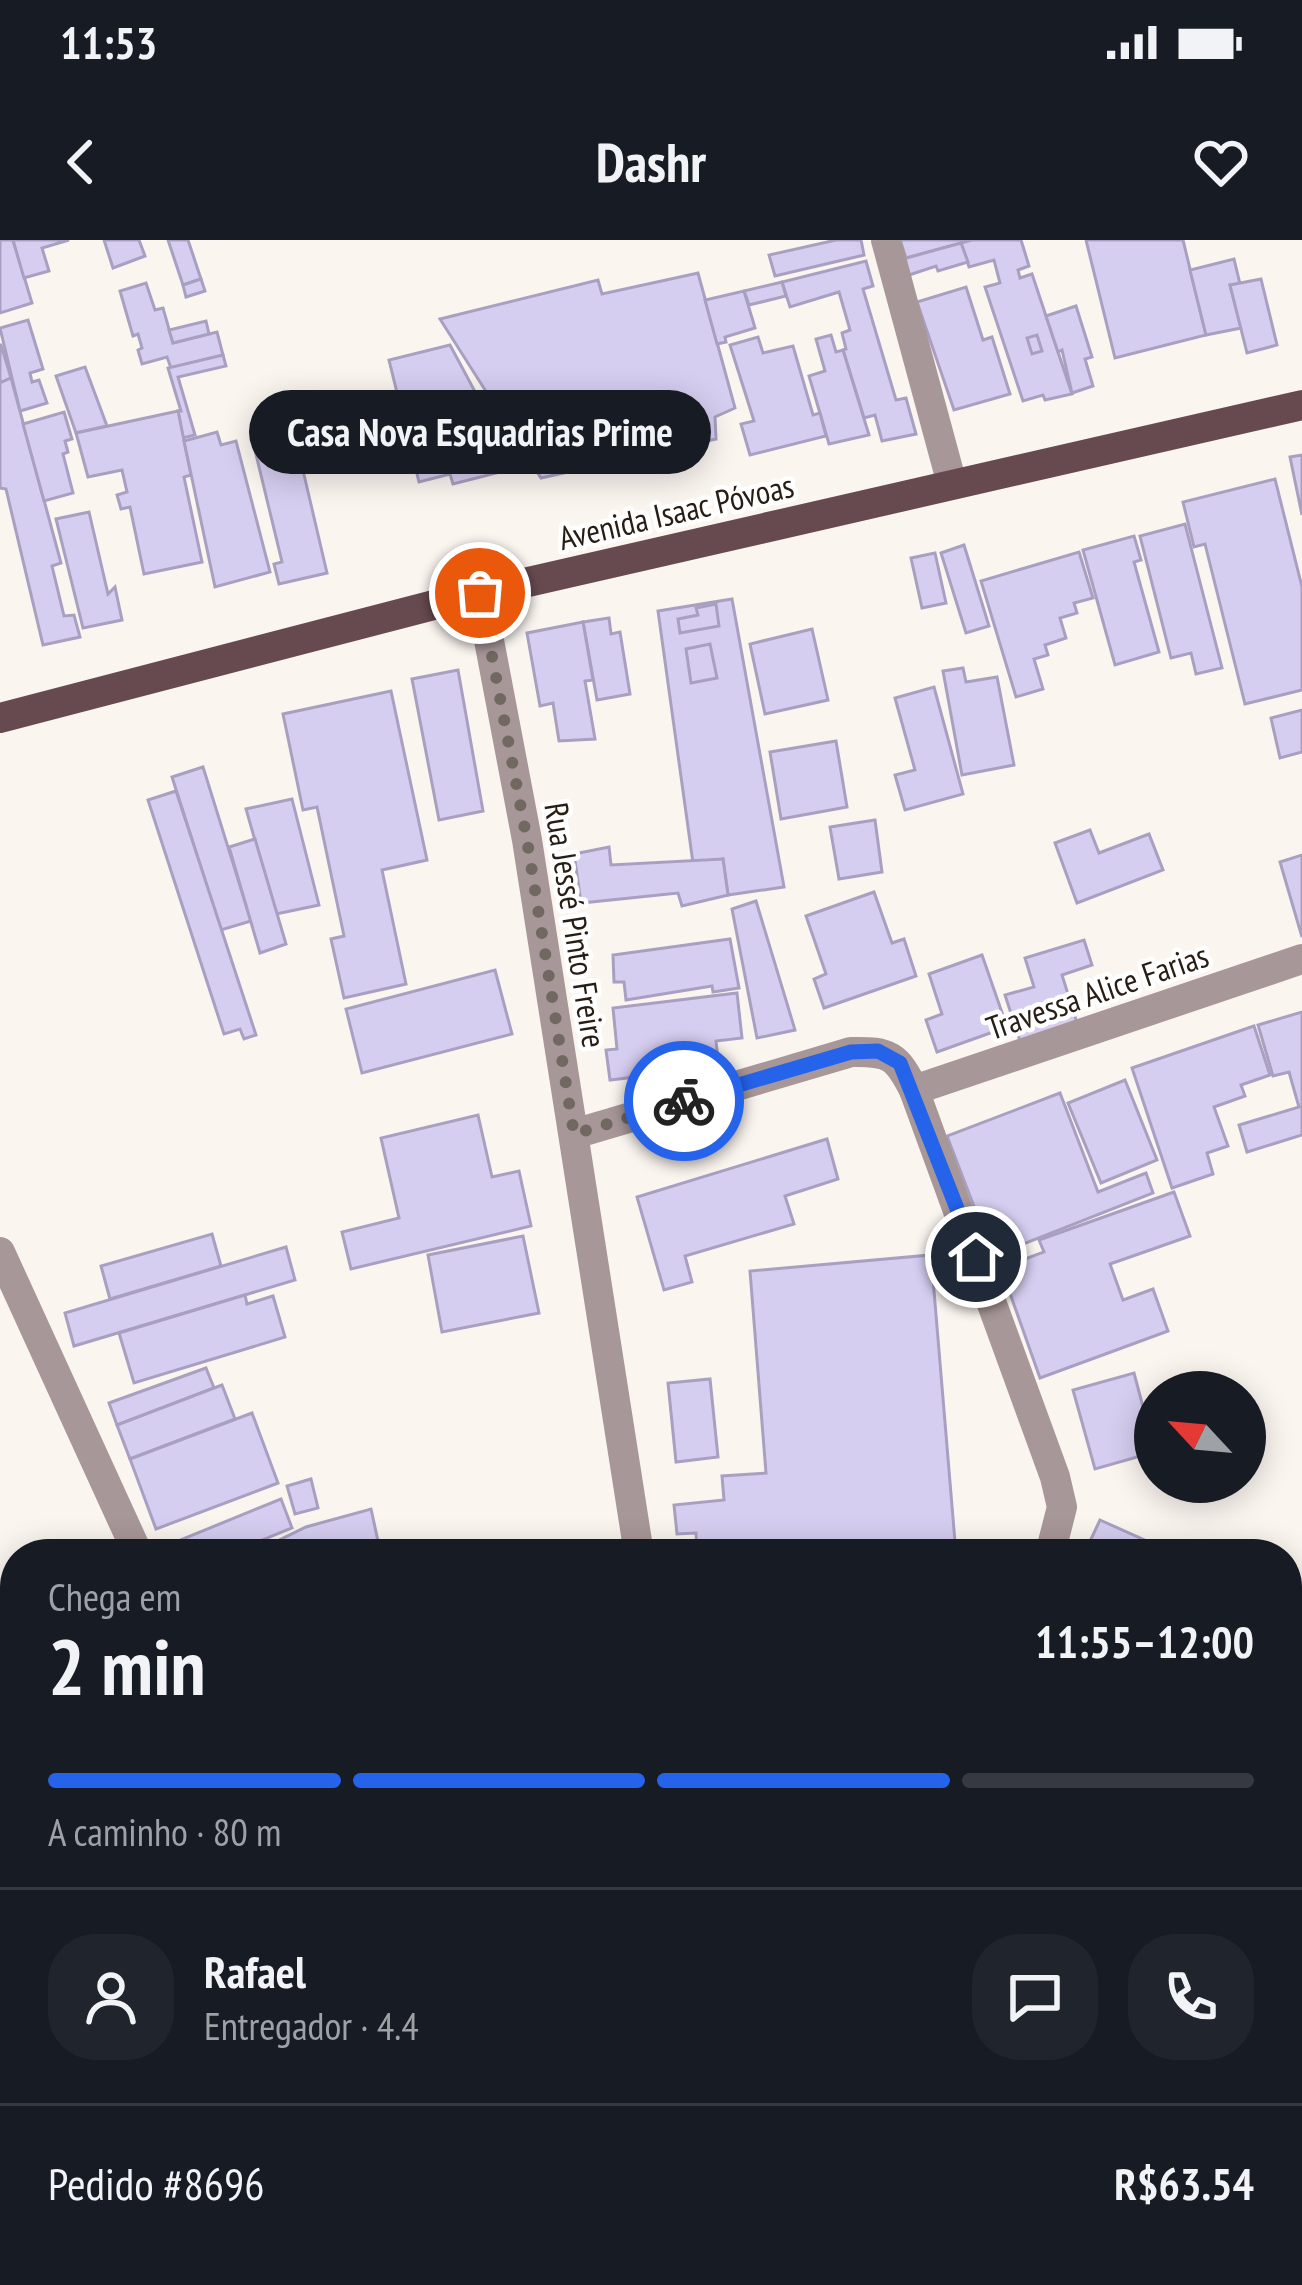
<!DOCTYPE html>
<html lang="pt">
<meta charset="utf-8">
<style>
body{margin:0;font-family:"PT Sans Narrow",sans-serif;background:#20242c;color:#f1f3f6;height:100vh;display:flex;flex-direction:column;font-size:45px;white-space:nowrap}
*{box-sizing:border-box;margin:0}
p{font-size:39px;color:#9ea1a6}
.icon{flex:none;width:66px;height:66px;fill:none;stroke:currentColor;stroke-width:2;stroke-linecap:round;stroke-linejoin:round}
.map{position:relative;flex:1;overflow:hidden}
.drawer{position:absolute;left:0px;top:1299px;width:1302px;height:747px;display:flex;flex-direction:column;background:#171b24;border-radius:48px 48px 0 0;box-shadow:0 6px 30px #0003}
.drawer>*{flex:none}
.needle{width:78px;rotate:296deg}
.tools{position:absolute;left:1134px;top:1131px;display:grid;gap:24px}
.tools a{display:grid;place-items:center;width:132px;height:132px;border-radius:50%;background:#171b24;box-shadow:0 6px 30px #0003;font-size:60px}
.pin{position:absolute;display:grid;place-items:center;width:102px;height:102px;color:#fff;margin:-51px;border:6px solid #fff;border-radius:50%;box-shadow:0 3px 12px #0007}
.courier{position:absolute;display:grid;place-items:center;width:120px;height:120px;margin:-60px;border:9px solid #2563eb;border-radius:50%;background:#fff;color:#222;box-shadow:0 3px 15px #0007}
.bubble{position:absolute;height:84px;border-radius:42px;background:#171b24;box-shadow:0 6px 30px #0003;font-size:39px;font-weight:600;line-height:84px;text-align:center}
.headline em{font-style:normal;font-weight:600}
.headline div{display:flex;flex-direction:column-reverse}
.headline{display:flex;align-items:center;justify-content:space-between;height:204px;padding:0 48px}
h1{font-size:78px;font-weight:600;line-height:90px}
.bar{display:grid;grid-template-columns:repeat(4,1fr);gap:18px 12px;align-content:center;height:144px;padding:0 48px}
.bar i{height:15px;border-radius:9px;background:#363941}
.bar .current{background:#2563eb}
.bar p{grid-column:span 4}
.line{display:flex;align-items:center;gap:30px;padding:0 48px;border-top:3px solid #363941}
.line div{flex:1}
.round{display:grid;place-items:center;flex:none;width:126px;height:126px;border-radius:48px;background:#20242c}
.status{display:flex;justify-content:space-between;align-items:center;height:84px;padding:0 60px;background:#171b24;direction:ltr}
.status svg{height:33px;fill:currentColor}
header{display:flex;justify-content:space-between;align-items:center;height:156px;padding:0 48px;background:#171b24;font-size:54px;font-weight:600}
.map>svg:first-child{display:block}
.building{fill:#d6cef0;stroke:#a9a0c1;stroke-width:3}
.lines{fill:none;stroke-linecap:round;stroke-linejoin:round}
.minor{stroke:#a89799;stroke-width:30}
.major{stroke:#664a4f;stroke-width:30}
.done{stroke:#716961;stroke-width:12;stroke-dasharray:0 21.6}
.route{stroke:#2563eb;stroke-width:15}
.labels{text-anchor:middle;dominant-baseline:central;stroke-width:9;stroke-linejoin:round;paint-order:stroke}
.street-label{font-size:33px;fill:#271d14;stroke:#fff}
</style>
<div class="status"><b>11:53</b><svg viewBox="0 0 49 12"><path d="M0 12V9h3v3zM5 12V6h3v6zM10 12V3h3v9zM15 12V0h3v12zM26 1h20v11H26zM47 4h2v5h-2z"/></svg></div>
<header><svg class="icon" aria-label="back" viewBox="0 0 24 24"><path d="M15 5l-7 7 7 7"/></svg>Dashr<svg class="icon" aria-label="heart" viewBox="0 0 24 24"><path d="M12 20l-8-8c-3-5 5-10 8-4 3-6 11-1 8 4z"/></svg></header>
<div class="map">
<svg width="1302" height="2045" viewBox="0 0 1302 2045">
<rect width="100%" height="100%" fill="#fbf5f0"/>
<g class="building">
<polygon points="0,0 13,0 32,63 0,73"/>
<polygon points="13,0 69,0 42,8 49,31 24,38"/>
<polygon points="104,0 139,0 145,16 113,28"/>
<polygon points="168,0 188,0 201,39 183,45"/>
<polygon points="836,0 861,0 864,15 775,36 769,15"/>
<polygon points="900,0 972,0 906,18"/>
<polygon points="972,0 1021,0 1029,26 1018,30 1020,38 1032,34 1072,154 1045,160 1043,155 1023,161 985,47 1000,43 994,20 969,27 961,3"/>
<polygon points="1086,0 1183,0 1206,95 1115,118"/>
<polygon points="961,3 968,22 938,31 936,26 909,35 903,19"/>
<polygon points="1234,19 1240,44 1230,45 1241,88 1206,95 1190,30"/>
<polygon points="866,21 873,46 863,49 896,160 906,158 916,194 882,201 875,175 864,178 843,110 846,109 842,93 850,90 839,52 790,67 782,42"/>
<polygon points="698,33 735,168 715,177 716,199 541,238 440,79 598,40 602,54"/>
<polygon points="201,39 205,51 186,57 183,45"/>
<polygon points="1261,39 1277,105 1247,113 1230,45"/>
<polygon points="782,42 786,56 749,65 744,51"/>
<polygon points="146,43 155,70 163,68 173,103 217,92 223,115 171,128 167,117 142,124 138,110 142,108 138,94 133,96 120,51"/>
<polygon points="966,47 983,100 992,97 1010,154 954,170 917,62"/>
<polygon points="744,51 755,88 725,97 726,102 717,104 705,60"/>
<polygon points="1076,66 1092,117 1085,119 1093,146 1072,153 1062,110 1058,112 1046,76"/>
<polygon points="28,80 43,129 30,133 32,142 39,140 47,163 20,171 0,88"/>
<polygon points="206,81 209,94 173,103 169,90"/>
<polygon points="831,95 836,112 843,110 869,195 829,204 809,136 825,131 816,99"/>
<polygon points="1037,95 1042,111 1032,114 1027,98"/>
<polygon points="758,97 763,113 793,106 813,175 820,173 826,196 750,215 741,184 754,181 730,105"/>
<polygon points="1,105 11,138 0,143 0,105"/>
<polygon points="450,105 516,228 453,244 450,234 419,242 389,120"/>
<polygon points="223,115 226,126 178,137 195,195 183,198 178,171 181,171 168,128"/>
<polygon points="85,127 107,186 76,193 56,136"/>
<polygon points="11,138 61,323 52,326 64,376 74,375 80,397 43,405 6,249 0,248 0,143"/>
<polygon points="178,171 191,235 184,237 202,322 144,334 130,267 121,269 117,255 127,252 122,230 88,237 76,193"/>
<polygon points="64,172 72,199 65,201 68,212 63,214 73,253 44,261 23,184"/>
<polygon points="217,192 221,205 236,201 270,332 215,347 184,201"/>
<polygon points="294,192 327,333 279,344 274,324 282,322 253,202"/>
<polygon points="1302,215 1302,275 1290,217"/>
<polygon points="1275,239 1302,347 1302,450 1245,464 1205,304 1194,307 1183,262"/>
<polygon points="89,272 108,354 115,347 122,380 83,388 56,279"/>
<polygon points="1185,284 1222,428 1196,434 1191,413 1171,418 1140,296"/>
<polygon points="1134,296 1141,320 1134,322 1159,412 1115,425 1083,310"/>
<polygon points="964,305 989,386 966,393 941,313"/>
<polygon points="1079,312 1093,358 1074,363 1077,373 1060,378 1066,398 1045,405 1048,415 1034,419 1043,449 1016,457 981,341"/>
<polygon points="935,313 946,363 922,368 911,318"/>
<polygon points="732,359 784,647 728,655 723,619 693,623 658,371"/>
<polygon points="716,364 719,386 680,393 678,379 698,375 696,368"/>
<polygon points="609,378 611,394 620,392 630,454 597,460 583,382"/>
<polygon points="583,382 593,440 585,441 595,499 559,501 553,463 540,466 527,393"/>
<polygon points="812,389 828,460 765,474 750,404"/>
<polygon points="710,404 717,438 691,443 686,409"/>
<polygon points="963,428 966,442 997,437 1014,525 962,535 943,431"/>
<polygon points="458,430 483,571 439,580 412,439"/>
<polygon points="934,447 963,554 905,570 895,535 915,530 895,458"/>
<polygon points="391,451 427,620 382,630 406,744 344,758 331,699 344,696 317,567 303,570 283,474"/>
<polygon points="1302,470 1302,512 1280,518 1271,478"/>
<polygon points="836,501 847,567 781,579 770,512"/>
<polygon points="203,527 251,681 221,690 172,537"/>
<polygon points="176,551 256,795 244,799 240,789 224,794 148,560"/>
<polygon points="292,559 319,665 276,674 246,569"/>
<polygon points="875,580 882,632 839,639 830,587"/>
<polygon points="1090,590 1099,613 1149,594 1163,630 1077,663 1055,603"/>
<polygon points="255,599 286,704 260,713 229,607"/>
<polygon points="609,607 611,625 723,619 728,655 682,666 678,653 581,663 574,614"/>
<polygon points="1302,615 1302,697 1280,622"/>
<polygon points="874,652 892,703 904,699 916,736 824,768 814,739 826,734 806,676"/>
<polygon points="756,661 795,790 757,798 732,669"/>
<polygon points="730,699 739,748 713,752 712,746 626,760 624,742 614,742 613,715"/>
<polygon points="1084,700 1092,725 1062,735 1077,783 1020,801 1005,755 1034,747 1025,718"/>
<polygon points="982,715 1007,787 937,812 926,780 942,774 929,734"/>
<polygon points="495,730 512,794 362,833 346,769"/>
<polygon points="737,753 742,798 716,801 719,827 610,840 606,810 617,809 613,768"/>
<polygon points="1302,772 1302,895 1247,912 1239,885 1299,867 1289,832 1273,836 1258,785"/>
<polygon points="1254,786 1270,835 1241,845 1245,856 1214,867 1228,906 1207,913 1213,934 1172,948 1132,828"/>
<polygon points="1125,840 1157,920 1101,943 1068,863"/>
<polygon points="1060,853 1098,952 1146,933 1153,953 993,1016 947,896"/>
<polygon points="478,875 492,937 519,931 531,986 351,1029 342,992 399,978 381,898"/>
<polygon points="827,899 838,939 785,956 794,984 685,1016 692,1042 664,1050 637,957"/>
<polygon points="1174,952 1190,996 1110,1024 1123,1060 1153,1049 1168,1091 1040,1138 1001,1028 1044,1012 1039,1000"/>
<polygon points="212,994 221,1026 110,1059 101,1026"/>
<polygon points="523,996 539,1073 442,1092 428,1015"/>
<polygon points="286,1007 295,1040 74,1106 65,1073"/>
<polygon points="931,1015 956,1314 697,1314 696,1293 677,1294 674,1265 724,1260 722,1236 766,1233 750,1031"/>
<polygon points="245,1055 247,1064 273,1056 285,1097 134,1143 119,1093"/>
<polygon points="206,1128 214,1148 117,1185 109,1163"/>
<polygon points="1134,1133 1155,1212 1095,1229 1073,1150"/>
<polygon points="710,1139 718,1217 676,1222 668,1143"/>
<polygon points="222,1145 235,1179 130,1219 117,1185"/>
<polygon points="252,1173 278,1243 156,1289 130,1219"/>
<polygon points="311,1239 318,1268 295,1274 287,1246"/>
<polygon points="281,1259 292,1288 228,1314 171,1314 168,1305"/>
<polygon points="371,1269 380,1310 362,1314 251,1314 306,1287"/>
<polygon points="1100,1280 1149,1302 1144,1314 1084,1314"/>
<polygon points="15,1396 15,1425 0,1427 0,1398"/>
<polygon points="1287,1475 1302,1479 1302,1695 1287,1733"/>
<polygon points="15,1965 15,2031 82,2031 90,2045 0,2045 0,1975"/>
<polygon points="266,2031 399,2031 400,2032 365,2045 271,2045"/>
<rect x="483" y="2031" width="102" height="14"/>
<polygon points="1140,2031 1181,2031 1210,2045 1133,2045"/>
</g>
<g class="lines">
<g class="minor">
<polyline points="886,0 952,244"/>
<polyline points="480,353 527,600 639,1314"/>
<polyline points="914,850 1302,719"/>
<path d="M574,894L851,812C890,811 897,816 914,850L1055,1237L1062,1267L1050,1314"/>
<polyline points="0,1012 138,1314"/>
<polyline points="1287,1406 1302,1401"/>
<polyline points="0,1558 15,1563"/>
<polyline points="449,2031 455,2045"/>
<polyline points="1285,2031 1302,2036"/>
</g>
<polyline class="major" points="0,478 480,353 1302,165"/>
</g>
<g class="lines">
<polyline class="done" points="480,353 527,600 574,894 684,861"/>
<polyline class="route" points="684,861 851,812 878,811 900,823 976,1017"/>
</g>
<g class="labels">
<g class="street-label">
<text transform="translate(676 271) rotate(-13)">Avenida Isaac Póvoas</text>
<text transform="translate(576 685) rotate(81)">Rua Jessé Pinto Freire</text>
<text transform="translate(1097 751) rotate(-19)">Travessa Alice Farias</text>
</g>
</g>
</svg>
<div class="tools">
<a><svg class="needle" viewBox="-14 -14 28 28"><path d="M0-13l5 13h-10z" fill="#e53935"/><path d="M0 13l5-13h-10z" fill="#9ea1a6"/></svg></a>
</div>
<div class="pin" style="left:480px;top:353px;background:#ea580c"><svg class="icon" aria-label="bag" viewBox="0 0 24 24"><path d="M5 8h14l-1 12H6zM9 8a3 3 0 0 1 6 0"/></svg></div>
<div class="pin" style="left:976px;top:1017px;background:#1f2937"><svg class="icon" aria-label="home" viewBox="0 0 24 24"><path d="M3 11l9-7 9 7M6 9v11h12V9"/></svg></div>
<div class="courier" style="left:684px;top:861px"><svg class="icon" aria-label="bike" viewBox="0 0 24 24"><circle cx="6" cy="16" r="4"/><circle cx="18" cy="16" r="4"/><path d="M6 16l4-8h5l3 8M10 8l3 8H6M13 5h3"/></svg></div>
<div class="bubble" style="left:249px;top:150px;width:462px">Casa Nova Esquadrias Prime</div>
<section class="drawer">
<div class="headline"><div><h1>2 min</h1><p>Chega em</p></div><em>11:55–12:00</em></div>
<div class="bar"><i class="current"></i><i class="current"></i><i class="current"></i><i></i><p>A caminho · 80 m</p></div>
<div class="line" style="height:216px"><a class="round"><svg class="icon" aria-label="person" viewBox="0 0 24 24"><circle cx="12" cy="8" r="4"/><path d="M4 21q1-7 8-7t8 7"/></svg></a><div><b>Rafael</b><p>Entregador · 4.4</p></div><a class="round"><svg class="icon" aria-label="chat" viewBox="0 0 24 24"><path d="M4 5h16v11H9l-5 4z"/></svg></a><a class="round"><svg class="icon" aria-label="phone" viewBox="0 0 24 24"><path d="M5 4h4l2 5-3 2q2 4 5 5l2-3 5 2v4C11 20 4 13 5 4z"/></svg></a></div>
<div class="line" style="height:156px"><div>Pedido #8696</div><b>R$63.54</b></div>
</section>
</div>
